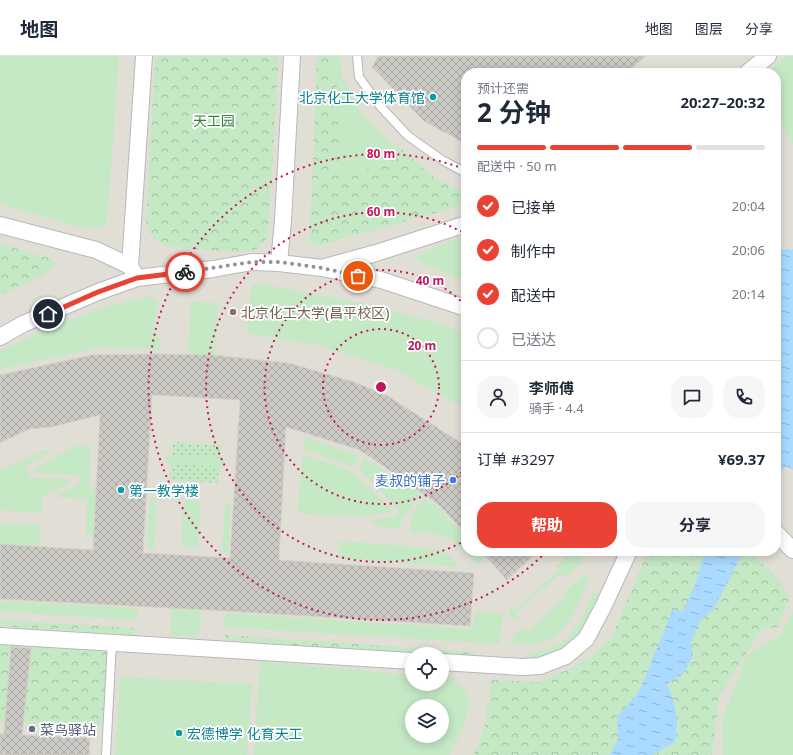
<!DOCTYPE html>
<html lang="zh">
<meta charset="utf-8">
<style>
body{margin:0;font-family:"Noto Sans","Noto Sans SC",sans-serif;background:#f6f6f7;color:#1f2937;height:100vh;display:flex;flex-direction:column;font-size:15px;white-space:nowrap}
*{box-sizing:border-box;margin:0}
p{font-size:13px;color:#747a83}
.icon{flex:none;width:22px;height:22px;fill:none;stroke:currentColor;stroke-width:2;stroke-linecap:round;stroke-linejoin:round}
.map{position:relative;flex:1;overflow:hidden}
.panel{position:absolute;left:461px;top:12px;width:320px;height:488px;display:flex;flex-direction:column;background:#fff;border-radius:16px;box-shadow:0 2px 10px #0003}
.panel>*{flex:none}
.tools{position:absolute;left:405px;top:591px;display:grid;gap:8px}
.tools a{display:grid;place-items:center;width:44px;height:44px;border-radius:50%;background:#fff;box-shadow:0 2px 10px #0003;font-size:20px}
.pin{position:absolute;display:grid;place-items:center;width:34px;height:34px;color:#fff;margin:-17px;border:2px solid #fff;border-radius:50%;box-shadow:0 1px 4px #0007}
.courier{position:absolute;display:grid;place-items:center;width:40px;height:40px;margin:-20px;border:3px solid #ea4335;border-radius:50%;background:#fff;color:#222;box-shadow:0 1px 5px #0007}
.overview em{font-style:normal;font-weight:700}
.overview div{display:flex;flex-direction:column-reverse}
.overview{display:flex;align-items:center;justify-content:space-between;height:68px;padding:0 16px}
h1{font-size:26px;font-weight:700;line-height:30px}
.bar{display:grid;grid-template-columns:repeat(4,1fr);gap:6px 4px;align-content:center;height:48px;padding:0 16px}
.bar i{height:5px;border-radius:3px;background:#e0e1e3}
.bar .current{background:#ea4335}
.bar p{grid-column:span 4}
.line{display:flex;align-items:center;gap:10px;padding:0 16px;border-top:1px solid #e0e1e3}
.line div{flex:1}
.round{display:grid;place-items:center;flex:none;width:42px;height:42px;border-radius:16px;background:#f6f6f7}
ol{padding:0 16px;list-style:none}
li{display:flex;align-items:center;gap:12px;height:44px}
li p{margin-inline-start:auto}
li .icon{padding:4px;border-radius:50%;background:#ea4335;color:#fff;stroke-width:4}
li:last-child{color:#747a83}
li i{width:22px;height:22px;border:2px solid #e0e1e3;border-radius:50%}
.primary-button{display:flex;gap:8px;margin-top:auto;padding:8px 16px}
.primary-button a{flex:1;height:46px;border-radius:16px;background:#ea4335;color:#fff;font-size:16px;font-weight:700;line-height:46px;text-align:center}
.primary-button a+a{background:#f6f6f7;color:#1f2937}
header{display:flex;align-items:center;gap:24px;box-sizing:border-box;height:56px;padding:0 20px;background:#fff;border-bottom:1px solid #e0e1e3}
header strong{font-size:19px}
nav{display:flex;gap:22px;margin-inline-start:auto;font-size:14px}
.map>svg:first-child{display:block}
.education{fill:#e1ded6;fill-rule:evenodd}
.grass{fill:#c5e8c5;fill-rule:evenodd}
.forest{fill:url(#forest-crowns)}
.garden{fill:url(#garden-dots)}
.water{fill:url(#water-ripples)}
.building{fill:url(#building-cross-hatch);stroke:#d6d1c6;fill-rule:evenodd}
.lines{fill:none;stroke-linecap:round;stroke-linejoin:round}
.lane-casing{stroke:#b5b8bc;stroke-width:10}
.street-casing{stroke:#b5b8bc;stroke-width:18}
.lane{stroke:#fff;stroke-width:8}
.street{stroke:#fff;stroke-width:16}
.done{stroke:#929495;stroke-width:4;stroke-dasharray:0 7.2}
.route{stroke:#ea4335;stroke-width:5}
.ring{fill:none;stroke:#c2185b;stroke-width:2;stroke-dasharray:2 4}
.culture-dot{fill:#0f9aa8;stroke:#fff;stroke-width:1.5}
.education-dot{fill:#8d6e63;stroke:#fff;stroke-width:1.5}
.shop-dot{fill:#3f7fe0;stroke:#fff;stroke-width:1.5}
.service-dot{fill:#5c6f8a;stroke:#fff;stroke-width:1.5}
.labels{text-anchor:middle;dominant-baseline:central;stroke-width:3.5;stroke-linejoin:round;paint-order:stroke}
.culture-label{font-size:14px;fill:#0d838f;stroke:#fff;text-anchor:start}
.park-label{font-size:14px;fill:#348238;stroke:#fff}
.education-label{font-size:14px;fill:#785e54;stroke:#fff;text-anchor:start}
.shop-label{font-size:14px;fill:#366cbe;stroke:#fff;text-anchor:end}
.service-label{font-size:14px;fill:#4e5e75;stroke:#fff;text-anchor:start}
.centre{fill:#c2185b;stroke:#fff;stroke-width:2}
.ring-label{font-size:12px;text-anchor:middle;font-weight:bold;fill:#c2185b;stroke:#fff;stroke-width:3.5;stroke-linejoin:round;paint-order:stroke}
</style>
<header>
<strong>地图</strong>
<nav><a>地图</a><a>图层</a><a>分享</a></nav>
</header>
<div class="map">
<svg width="793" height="699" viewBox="0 0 793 699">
<defs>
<pattern id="forest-crowns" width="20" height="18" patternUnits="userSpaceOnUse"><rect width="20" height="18" fill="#c5e8c5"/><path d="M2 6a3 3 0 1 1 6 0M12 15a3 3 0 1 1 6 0" fill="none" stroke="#a3c0a4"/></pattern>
<pattern id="garden-dots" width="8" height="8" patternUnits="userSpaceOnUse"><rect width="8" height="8" fill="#c5e8c5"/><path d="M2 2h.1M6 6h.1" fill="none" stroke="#a3c0a4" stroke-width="1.8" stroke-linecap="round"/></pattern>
<pattern id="water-ripples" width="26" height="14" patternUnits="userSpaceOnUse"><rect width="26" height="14" fill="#aadaff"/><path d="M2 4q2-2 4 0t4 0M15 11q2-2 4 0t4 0" fill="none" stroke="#8eb4d2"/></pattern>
<pattern id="building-cross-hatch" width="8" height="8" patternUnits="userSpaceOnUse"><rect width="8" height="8" fill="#cccac5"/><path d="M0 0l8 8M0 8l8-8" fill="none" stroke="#a9a8a4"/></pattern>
</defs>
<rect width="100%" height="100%" fill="#f1efe8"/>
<path class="education" d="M0,0H793V699H0ZM466,17H776V495H466ZM412,598H442V628H412ZM412,650H442V680H412Z"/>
<g class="grass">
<polygon points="0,0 119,0 108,152 106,168 97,172 78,171 0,148"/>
<polygon points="322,0 340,0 342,20 358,52 414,114 325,182"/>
<polygon points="786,0 793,0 793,88 776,58 776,17 767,17"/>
<polygon points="466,179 466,225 419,206 417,201 422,197"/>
<polygon points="254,228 267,229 370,249 430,265 466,277 466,344 461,348 450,345 397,314 317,289 250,278 247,273 251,232"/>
<polygon points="150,240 157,246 154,276 160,284 160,294 102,291 5,312 0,315 0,295 31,280 104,251"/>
<polygon points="191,246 219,247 215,304 188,302"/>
<polygon points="304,381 359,400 354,411 303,393"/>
<polygon points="91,389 89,431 96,432 94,479 86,478 87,443 54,441 79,428 80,419 36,417 33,413 75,390"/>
<polygon points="56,393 25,411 31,422 69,423 69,428 42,440 42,457 0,454 0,414 43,395"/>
<polygon points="303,398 354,417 392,454 391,456 359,461 306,458 297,456"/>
<polygon points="166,399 225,403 224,412 165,407"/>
<polygon points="364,401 421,438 401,465 400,473 382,472 371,465 397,460 399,454 359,412"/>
<polygon points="150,442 157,443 154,493 147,492"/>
<polygon points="424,442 438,451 466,482 466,495 478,495 484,502 477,508 452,483 440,479 411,475 410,462"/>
<polygon points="184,444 201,445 198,491 181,490"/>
<polygon points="225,447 231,447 228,498 222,497"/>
<polygon points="0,467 41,469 39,491 0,488"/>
<polygon points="340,485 419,491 437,494 450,500 459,511 338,502"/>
<polygon points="572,496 580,498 582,506 566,521 561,517 516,557 519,561 516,564 511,563 509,557 510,551 514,554 559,514 556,510"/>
<polygon points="174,510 203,512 199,581 170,579"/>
<path d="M585,518L590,522C581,541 570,573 551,583C546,586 541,586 536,587C527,589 520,589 511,587C513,579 517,575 524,571L527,575L566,541L563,537Z"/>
<path d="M593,537L600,538C587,566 579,590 547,600C540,602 532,601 525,602V597C567,597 578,570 593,537Z"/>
<polygon points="0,545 137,552 137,564 0,556"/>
<polygon points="793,555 793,699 723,699 722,664 747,599 780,579"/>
<polygon points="475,556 503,557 499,588 223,571 226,557 472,573"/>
<path d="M260,605L412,619V628H442V621L452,622L464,634L470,646L464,670L449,699H254ZM412,650H442V680H412Z"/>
<polygon points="120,621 252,628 247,699 115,699"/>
</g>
<g class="forest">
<path d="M155,0H279L268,179C266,185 261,190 256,193C241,200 187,192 168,190C156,188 150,178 146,167Z"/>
<polygon points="317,0 329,0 330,3 328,14 337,29 335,54 343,67 338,118 344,125 375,109 395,86 418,108 435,122 466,138 465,144 456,151 317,190 310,187 308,180 310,175"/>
<polygon points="0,187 33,198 50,202 55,209 44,219 0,239"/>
<path d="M648,495H750L781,527L790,541L778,571L761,574L719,640L712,699H473C484,681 490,645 491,624L538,626L570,613L593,600L611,582Z"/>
<polygon points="0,564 135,572 134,579 0,570"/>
<polygon points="225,579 474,596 473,602 442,600 442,598 419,598 225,584"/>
<polygon points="0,585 108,591 102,669 0,666"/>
</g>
<g class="garden">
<polygon points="173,386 221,389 220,402 172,399"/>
<polygon points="171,408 219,411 218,427 170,424"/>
</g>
<g class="water">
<polygon points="793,193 793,414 786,410 776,420 776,194"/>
<path d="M705,495H741V500L713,554L700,565L691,586L693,599L686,614L680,620L667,628C675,647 680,665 675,686L653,699H610L618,683L617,661L639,636L673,553L682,556L694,532Z"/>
</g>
<g class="building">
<polygon points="378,0 646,0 626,17 466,17 466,88 424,65 372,11"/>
<path d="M154,298L213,299L289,307L354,326L386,339L466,390V478L438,448L360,394L286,371L279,504L474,517L470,570L227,555L0,543V488L93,494L100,359L51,371L29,373L0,387V319L92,299ZM152,339L240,344L230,502L143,497Z"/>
<polygon points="481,495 538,495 507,524"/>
<polygon points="11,591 31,592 22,679 90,682 89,699 0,699 0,678 4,678"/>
</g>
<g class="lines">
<defs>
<g id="lane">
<polyline points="357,0 359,21 380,50 408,80 442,104 466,117"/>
<polyline points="106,699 112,586"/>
</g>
<g id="street">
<polyline points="747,17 768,0"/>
<polyline points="0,169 96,194 130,210"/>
<polyline points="279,207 283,165 292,0"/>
<polyline points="325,211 376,197 466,168"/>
<polyline points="137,222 130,210 144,0"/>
<polyline points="0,281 23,268 98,236 137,222 213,213 252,206 279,207 322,212 381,224 466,252"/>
<polyline points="776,477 793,494"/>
<polyline points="0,580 412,605"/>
<polyline points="442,606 522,611 540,610 566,600 586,583 603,551 629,495"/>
</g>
</defs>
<use href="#lane" class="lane-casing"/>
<use href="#street" class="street-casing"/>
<use href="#lane" class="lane"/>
<use href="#street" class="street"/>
</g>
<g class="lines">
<polyline class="done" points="185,216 252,206 279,206 322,212 358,220"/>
<polyline class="route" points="48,258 98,236 137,222 185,216"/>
</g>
<g class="ring">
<circle cx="381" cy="331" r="58"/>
<path d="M466 412A117 117 0 1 1 466 250"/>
<path d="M466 484A175 175 0 1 1 466 178"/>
<path d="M546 496A233 233 0 1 1 464 113"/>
</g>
<g class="culture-dot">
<circle cx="433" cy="41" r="4"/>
<circle cx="121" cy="434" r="4"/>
<circle cx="179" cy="677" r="4"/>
</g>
<circle class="education-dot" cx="233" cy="256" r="4"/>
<circle class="shop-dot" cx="453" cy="424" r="4"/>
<circle class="service-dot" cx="32" cy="673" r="4"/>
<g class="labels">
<g class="culture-label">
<text x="425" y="41" text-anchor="end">北京化工大学体育馆</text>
<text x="129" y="434">第一教学楼</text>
<text x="187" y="677">宏德博学 化育天工</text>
</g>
<g class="park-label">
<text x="214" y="64">天工园</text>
</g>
<g class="education-label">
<text x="241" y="256">北京化工大学(昌平校区)</text>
</g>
<g class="shop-label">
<text x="445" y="424">麦叔的铺子</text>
</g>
<g class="service-label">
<text x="40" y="673">菜鸟驿站</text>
</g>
</g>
<circle cx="381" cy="331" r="6" class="centre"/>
<g class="ring-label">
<text x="381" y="102">80 m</text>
<text x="381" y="160">60 m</text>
<text x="430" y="229">40 m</text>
<text x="422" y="294">20 m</text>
</g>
</svg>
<div class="tools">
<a><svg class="icon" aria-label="locate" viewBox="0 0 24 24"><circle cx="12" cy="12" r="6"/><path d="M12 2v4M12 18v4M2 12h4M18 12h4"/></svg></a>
<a><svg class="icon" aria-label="layers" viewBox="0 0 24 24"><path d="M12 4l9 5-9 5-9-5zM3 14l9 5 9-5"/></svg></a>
</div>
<div class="pin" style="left:358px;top:220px;background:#ea580c"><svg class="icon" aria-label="bag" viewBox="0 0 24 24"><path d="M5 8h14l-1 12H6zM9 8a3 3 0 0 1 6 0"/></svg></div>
<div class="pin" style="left:48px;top:258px;background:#1f2937"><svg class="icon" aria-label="home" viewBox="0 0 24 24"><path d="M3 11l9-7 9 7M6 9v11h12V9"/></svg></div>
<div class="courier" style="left:185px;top:216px"><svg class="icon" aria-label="bike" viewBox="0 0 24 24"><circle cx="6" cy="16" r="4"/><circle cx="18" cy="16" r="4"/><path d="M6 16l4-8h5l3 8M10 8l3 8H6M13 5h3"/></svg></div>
<section class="panel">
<div class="overview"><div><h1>2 分钟</h1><p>预计还需</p></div><em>20:27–20:32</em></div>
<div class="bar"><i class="current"></i><i class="current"></i><i class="current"></i><i></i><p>配送中 · 50 m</p></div>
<ol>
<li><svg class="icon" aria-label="check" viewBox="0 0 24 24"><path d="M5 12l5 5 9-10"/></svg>已接单<p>20:04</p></li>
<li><svg class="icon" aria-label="check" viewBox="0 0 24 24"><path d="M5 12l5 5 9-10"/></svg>制作中<p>20:06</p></li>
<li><svg class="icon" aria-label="check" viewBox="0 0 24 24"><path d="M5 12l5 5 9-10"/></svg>配送中<p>20:14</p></li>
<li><i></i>已送达</li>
</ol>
<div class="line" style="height:72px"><a class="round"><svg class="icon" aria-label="person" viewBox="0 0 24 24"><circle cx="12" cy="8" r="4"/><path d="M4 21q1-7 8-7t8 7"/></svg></a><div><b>李师傅</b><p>骑手 · 4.4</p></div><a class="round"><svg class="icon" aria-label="chat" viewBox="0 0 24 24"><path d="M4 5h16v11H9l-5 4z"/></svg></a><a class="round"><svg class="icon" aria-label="phone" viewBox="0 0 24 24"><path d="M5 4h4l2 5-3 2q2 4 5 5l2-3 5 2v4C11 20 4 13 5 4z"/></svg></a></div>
<div class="line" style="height:52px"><div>订单 #3297</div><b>¥69.37</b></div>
<div class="primary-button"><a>帮助</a><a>分享</a></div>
</section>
</div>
